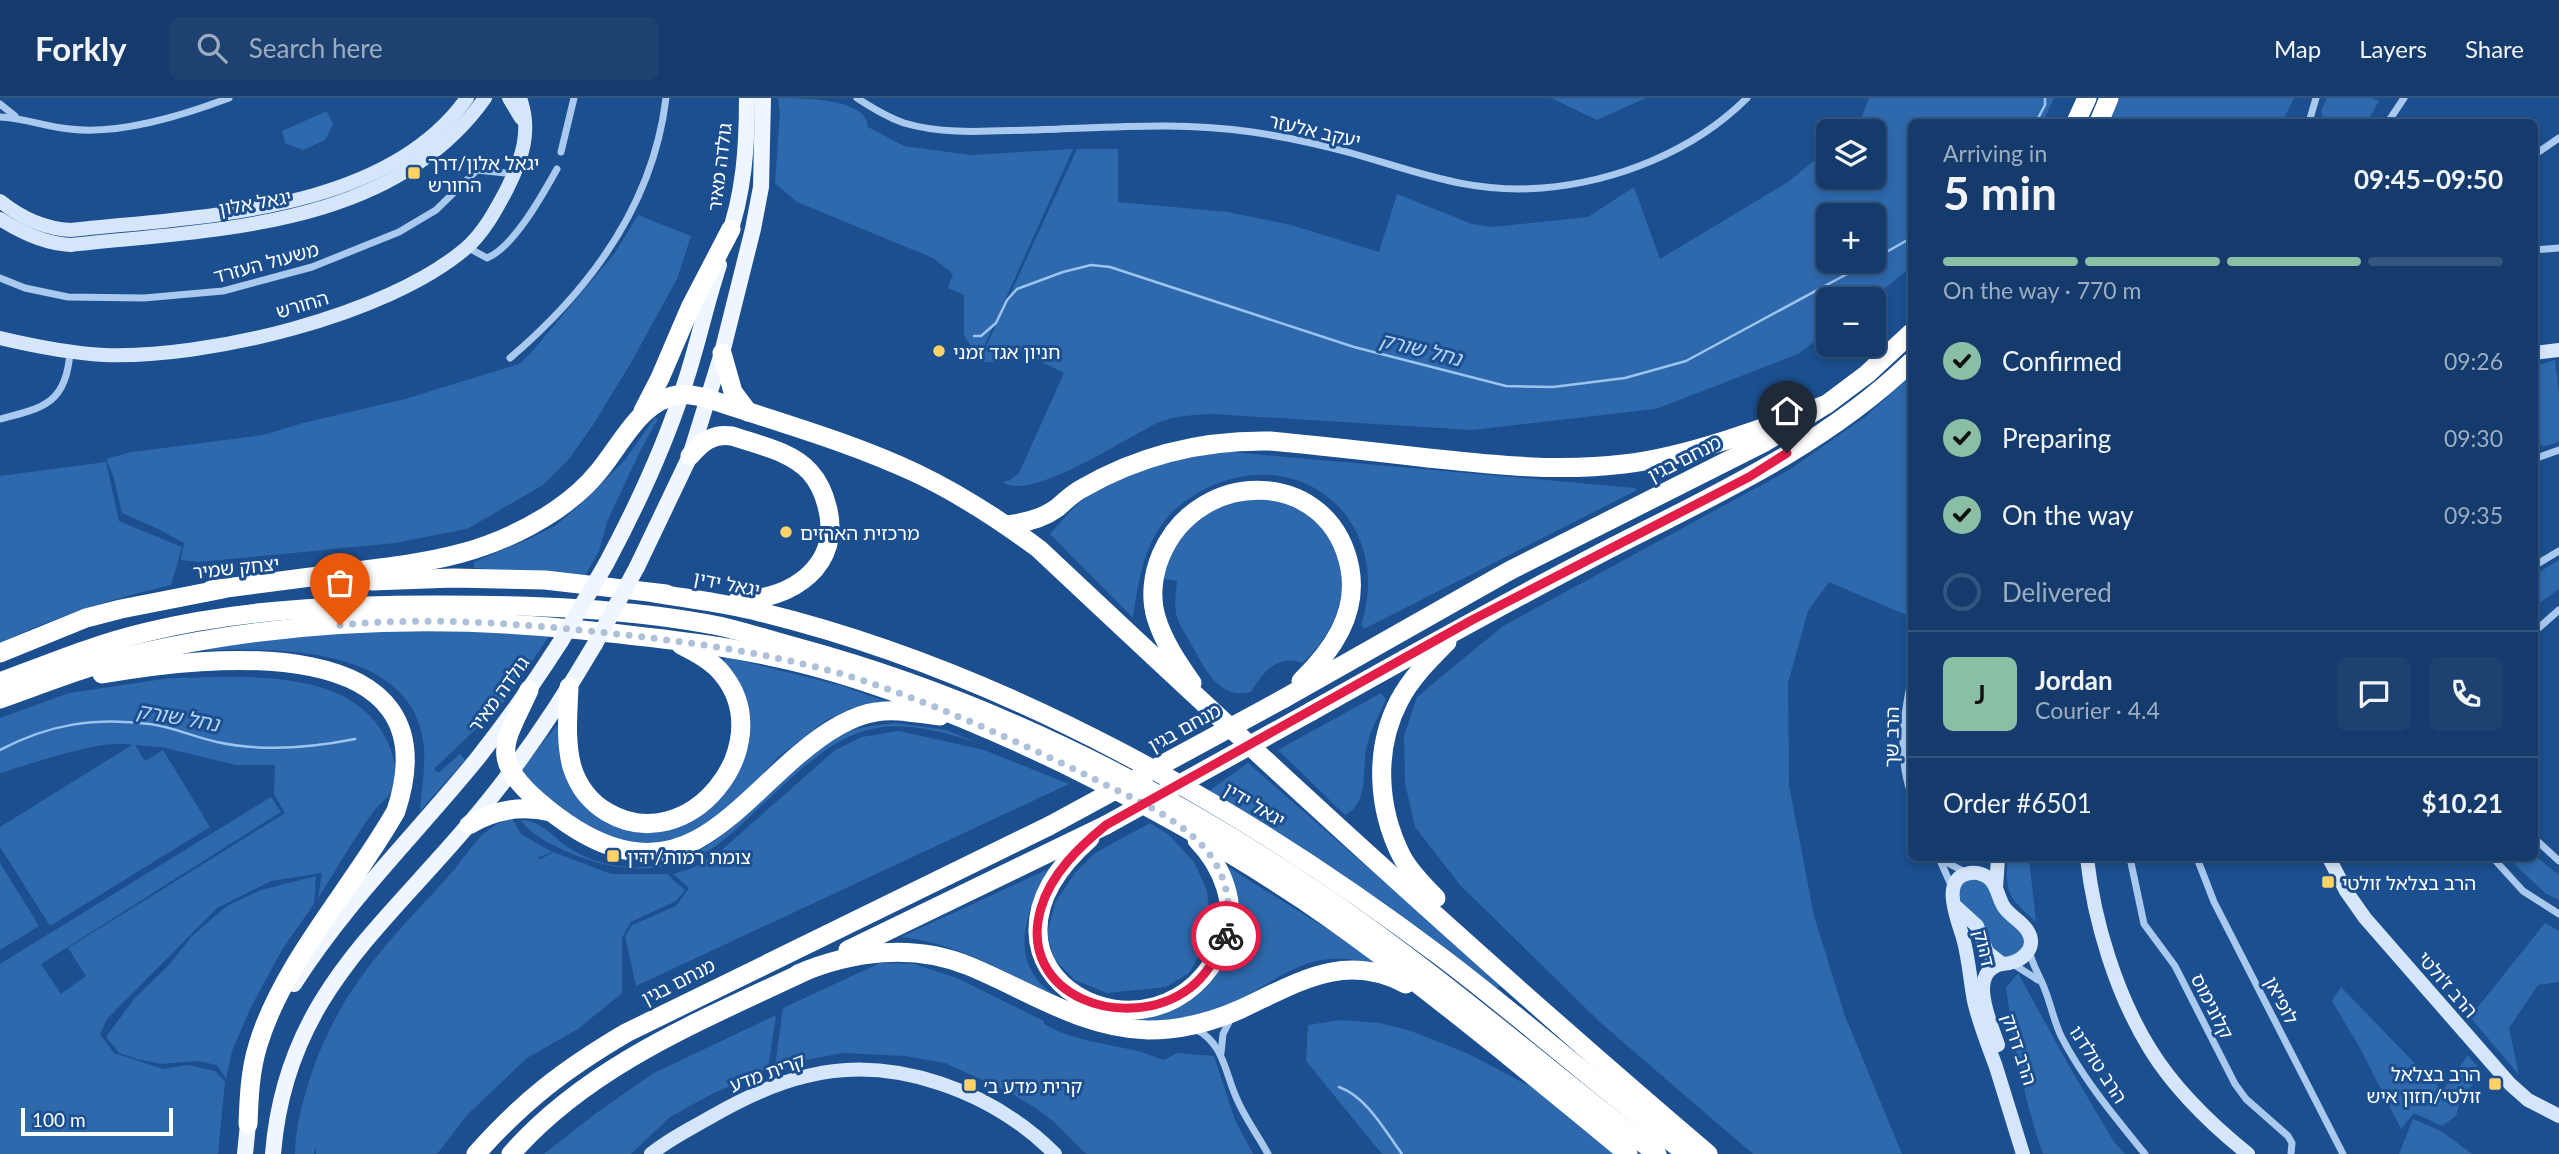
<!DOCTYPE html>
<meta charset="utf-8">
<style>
body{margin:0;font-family:Lato,"Noto Sans Hebrew",sans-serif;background:#1d4271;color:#f1f3f6;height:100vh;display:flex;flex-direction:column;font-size:26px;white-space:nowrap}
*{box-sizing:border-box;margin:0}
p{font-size:23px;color:#9dadc1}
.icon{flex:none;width:38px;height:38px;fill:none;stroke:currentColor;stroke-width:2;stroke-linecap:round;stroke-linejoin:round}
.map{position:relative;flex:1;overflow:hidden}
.panel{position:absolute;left:1908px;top:21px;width:630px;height:742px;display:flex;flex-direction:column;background:#143b6b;border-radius:10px;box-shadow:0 4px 10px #0003,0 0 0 2px #33557e}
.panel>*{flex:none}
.controls{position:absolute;left:1816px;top:21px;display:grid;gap:14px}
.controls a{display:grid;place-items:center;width:70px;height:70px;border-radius:10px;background:#143b6b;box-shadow:0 4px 10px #0003,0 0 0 2px #33557e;font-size:35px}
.scale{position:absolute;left:21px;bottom:18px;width:152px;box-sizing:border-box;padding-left:7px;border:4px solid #fff;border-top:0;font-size:19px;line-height:24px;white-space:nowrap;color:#fff;-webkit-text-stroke:5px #1b4f8f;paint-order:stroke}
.pin{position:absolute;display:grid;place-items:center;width:60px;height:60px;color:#fff;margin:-72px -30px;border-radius:50% 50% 50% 0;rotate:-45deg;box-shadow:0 0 7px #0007}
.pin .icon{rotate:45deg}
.courier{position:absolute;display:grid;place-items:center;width:70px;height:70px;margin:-35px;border:5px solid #e11d48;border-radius:50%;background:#fff;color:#222;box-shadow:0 2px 9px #0007}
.summary em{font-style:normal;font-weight:700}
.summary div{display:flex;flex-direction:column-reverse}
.summary{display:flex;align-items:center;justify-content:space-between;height:119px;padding:0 35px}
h1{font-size:46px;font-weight:700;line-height:52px}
.bar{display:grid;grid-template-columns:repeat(4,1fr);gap:10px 7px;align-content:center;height:84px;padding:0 35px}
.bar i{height:9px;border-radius:5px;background:#33557e}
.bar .selected{background:#8abfa5}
.bar p{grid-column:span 4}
.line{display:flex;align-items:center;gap:18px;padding:0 35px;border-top:2px solid #33557e}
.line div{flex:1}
.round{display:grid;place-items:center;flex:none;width:74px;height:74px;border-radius:10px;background:#1d4271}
ol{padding:0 35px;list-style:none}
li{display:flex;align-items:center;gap:21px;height:77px}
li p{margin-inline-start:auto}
li .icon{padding:7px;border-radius:50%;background:#8abfa5;color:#111;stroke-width:4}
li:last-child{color:#9dadc1}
li i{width:38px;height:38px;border:4px solid #33557e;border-radius:50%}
header{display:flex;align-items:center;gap:42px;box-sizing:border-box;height:98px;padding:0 35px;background:#143b6b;border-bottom:2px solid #33557e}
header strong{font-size:33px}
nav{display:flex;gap:38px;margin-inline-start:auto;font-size:24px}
.search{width:490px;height:63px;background:#1d4271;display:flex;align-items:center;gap:18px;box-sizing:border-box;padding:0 24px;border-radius:10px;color:#9dadc1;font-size:26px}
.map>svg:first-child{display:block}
.green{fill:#2e69ad;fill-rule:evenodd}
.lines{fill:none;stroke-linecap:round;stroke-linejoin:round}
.stream{stroke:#9cc4f0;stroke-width:2.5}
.street{stroke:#a9c9ee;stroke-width:7}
.secondary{stroke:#d6e6fa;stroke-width:14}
.primary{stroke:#f0f6ff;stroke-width:16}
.highway{stroke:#fff;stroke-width:19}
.primary-bridge{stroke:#f0f6ff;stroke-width:16}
.highway-bridge{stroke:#fff;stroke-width:19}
.done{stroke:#afc1d8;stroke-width:7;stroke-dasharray:0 12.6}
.route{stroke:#e11d48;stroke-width:9}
.poi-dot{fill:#ffd166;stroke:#1b4f8f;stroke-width:2.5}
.labels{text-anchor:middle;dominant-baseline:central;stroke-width:6;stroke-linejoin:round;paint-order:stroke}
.street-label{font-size:19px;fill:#fff;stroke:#1b4f8f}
.poi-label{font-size:19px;fill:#fff;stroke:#1b4f8f;text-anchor:start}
.water-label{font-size:21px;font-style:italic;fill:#b5d3f5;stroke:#1b4f8f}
</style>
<header>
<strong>Forkly</strong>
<div class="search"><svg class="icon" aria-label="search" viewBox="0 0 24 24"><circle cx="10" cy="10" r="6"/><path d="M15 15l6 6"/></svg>Search here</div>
<nav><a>Map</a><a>Layers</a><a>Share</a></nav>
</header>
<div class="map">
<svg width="2559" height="1056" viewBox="0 0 2559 1056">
<rect width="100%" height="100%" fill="#1b4f8f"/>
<g class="green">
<path d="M778,0C803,0 867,0 868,29L904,48L971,57L1073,51L979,260L964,237V197L948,190L953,176L933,160L797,104L775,85L780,15Z"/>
<polygon points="1551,0 1646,0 1597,22"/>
<path d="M1869,0H2054L2043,24H1911V169L1872,201H1829V233L1798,256L1656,311L1472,332L1211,316C1194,317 1173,318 1157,325C1129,338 1030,405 1003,384L1010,382L1019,375L1064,275L1020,253L999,264H979L1077,51H1118V104L1228,114L1291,127L1379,154L1397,96L1472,126L1493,129L1588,119L1634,89L1660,161L1788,84L1829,50V79H1874V33H1849L1860,24ZM1874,117V163H1829V117Z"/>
<polygon points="2118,0 2294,0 2282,24 2107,24"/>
<polygon points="2327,0 2372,0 2379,3 2367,24 2324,24 2321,13"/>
<polygon points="327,13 333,26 325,42 303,52 285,45 282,33"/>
<polygon points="638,117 691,138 677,181 632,263 595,324 569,361 543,387 467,431 395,445 199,464 181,462 184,445 156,430 122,415 113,377 106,361 132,354 263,337 303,325 405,301 519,266 530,256 615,155"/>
<polygon points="2555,262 2559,296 2559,344 2542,349 2534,332 2534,268"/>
<polygon points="1911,277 1911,519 1829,484 1808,513 1788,585 1789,687 1814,818 1845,918 1902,1056 1753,1056 1602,926 1460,787 1415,729 1405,685 1404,638 1417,599 1503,528 1789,372 1865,319"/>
<polygon points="655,319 658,321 640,353 607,424 599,453 585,478 474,470 474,464 531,440 556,427 581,406 625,362"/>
<path d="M1231,354L1635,390L1637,392L1364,531L1361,527C1394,427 1306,345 1209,389C1193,397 1174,409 1163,425C1142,454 1138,486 1133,520L1050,436C1063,421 1076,406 1092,395C1133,369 1183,359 1231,354Z"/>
<path d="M106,364L119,423L182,449L171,487C110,501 57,518 0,545V378Z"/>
<path d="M1261,399C1278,404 1296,407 1310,419C1360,460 1347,526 1302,565C1279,556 1262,574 1251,594C1218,602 1205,570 1191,546C1187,538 1181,530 1178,522C1173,509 1176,495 1177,483L1161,480C1170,449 1191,419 1223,407C1234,402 1249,402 1261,399Z"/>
<polygon points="2559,462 2559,491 2534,509 2534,477"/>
<path d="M379,530L551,535L504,604L434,671L438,675L460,656L465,662L420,713C422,686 428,658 421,632C398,545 265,550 194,553L260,538Z"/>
<polygon points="726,559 839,587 888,604 850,611 825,623 776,661 757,683 718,719 693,735 650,748 594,736 518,675 557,627 567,683 579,702 612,727 630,733 653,735 676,730 697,720 713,706 742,594 735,577 723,566"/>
<path d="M170,580C237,580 348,567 385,639C393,654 399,672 393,690C390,699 378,707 373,714C353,742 336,772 318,800L322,775L271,783L217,810L107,921L100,936L114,955L163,971L188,967L215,973L225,984L218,1056H0V866L271,699L281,714L41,866L61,896L86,878L68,850L285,715L274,696L275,667H236L161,649L135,647L145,663L163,652L210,729L50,828L0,749V729L132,647C103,640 31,666 0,675V620L69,595Z"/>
<path d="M1381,595L1386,601C1380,615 1371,631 1367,647C1361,670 1370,705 1345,717L1278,652Z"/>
<path d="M896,625L946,632L983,647C873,608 843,631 763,706C746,722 729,739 710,752C659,780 606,774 555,748C543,742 528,734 521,722C542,723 551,737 566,748C587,763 617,771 643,769C729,763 766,680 834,640C853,629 875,627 896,625Z"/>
<polygon points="899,633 984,652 1069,686 636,888 625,838 632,827 676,808 689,790 673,776 692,770 716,757 835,652 862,639"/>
<polygon points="1248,665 1503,887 1491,892 1206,695"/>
<path d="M512,720L521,736L552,754L537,760L541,761L553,754L611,776H667L685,792L676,803L631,824L622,840V895L578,931L527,960L468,1016L437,1056H316V1048L314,1056H295C295,1030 303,1002 311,977C340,891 387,845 447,780C470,755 477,731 512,720Z"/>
<polygon points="1150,725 1169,737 1194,764 1207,793 1210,824 1201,855 1189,875 1166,889 1107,895 1075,882 1054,861 1047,835 1055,805 1075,775 1095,755"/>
<polygon points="2534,757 2559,777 2559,802 2545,795 2508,760 2534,760"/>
<path d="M2008,760H2029L2036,824C2010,800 2004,796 2008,760Z"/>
<polygon points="0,765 39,828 0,852"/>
<path d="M1225,767L1329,832L1382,868C1298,842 1277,892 1206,916C1179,926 1147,923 1119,921L1157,916L1175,909L1193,898L1212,879L1224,858Z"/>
<path d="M1055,768C1030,799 1009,851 1040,885C1048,893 1057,899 1067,905C1013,878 961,846 901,839Z"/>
<polygon points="316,778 314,806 283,850 251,909 232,953 226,981 217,967 197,963 161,966 137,961 119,955 106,939 134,901 170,866 193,837 227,808 261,792"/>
<polygon points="1975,779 1986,785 2024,839 2024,846 2019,856 2004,860 1995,856 1958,800 1962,785"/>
<polygon points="2545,825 2559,833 2559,884 2538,887 2509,930 2519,977 2470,919"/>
<path d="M880,865L914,866L957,880L1044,923V926C1071,942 1107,946 1138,953C1147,955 1155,960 1164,962L1177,955L1214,958L1235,1022L1253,1056H1086L1054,1024L1037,1011L1013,996L945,965L905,958L843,955L775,968L783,910Z"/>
<path d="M2018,875L2065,961L2114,1044L2125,1056H2043C2024,1003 2014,945 2006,890Z"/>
<polygon points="2341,889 2428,979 2443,992 2468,957 2482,974 2460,1003 2456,1018 2442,1028 2414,1015 2401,1031 2360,950 2332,903"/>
<polygon points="776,917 768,971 710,997 670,1019 631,1056 544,1056 595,1016 652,976"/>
<polygon points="1341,922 1380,925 1411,933 1469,956 1535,991 1617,1056 1382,1056 1306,963 1308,927"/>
<polygon points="2413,1021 2441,1033 2472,1056 2399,1056"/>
</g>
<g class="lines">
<g class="stream">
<polyline points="2036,24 2045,7 2045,0"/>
<polyline points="1874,161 1911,140"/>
<polyline points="974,238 981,238 996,225 1007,202 1017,191 1063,174 1091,167 1110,169 1354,249 1506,288 1553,289 1625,280 1686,263 1871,163"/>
<path d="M0,652C49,626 95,619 150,626C173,629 194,639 217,644C262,654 310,650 355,641"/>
<path d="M1339,989C1367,999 1385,1033 1402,1056"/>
</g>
<g class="street">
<path d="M857,0C872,10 887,19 904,25C944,37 988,33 1030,32C1104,30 1179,23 1252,34C1286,39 1319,46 1351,55C1418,74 1470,96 1542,90C1616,84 1694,53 1747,0"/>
<polyline points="0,6 15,18"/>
<path d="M0,19C24,20 46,29 70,31C118,37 184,17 229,0"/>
<polyline points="2309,24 2316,0"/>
<polyline points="2388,24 2404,0"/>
<polyline points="561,54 574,0"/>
<polyline points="2534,57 2559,40"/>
<path d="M467,149L487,160C514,149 543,96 557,71"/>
<polyline points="2534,152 2559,150"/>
<polyline points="0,180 25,190 68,199 144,200 223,193 312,169 399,134 436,112 477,72 514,76"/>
<path d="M510,260C590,192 653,108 666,0"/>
<path d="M0,321C44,310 67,305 70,253"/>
<polyline points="2534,361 2559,352"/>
<polyline points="2534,468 2559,453"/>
<polyline points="2534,534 2559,512"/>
<path d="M1911,583C1903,620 1898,658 1911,696"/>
<polyline points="2534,740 2559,763"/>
<polyline points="1939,760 1951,787"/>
<polyline points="2130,760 2144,826 2175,868 2235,986 2246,1001 2288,1038 2292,1045 2291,1056"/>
<polyline points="2197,760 2214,804 2343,1056"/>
<polyline points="2493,760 2523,793 2559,816"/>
<polyline points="1940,761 1967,775"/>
<path d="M2029,852C2032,867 2040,878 2045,892C2051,907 2054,923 2061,938C2083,981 2114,1018 2145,1056"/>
<polyline points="2013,866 2038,882"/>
<path d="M1195,931C1223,944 1225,974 1236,999C1244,1019 1258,1037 1268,1056"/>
<polyline points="1221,955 1223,936 1231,920"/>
</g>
<g class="secondary">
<polyline points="509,0 521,20"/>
<path d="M0,103C20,119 45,131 71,132C198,118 385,116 467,0"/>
<path d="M0,121C22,135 45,146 71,147C215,131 392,131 485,0"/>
<path d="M0,240C34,248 69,255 104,257C206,261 386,218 465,151C483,136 496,112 507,91C522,61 532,33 520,0"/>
<polyline points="2534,255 2559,252"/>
<path d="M2087,760C2094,823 2116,896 2150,951C2174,990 2212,1027 2248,1056"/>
<polyline points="2329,760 2346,793 2365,820 2510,986 2528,1002 2559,1018"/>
<polyline points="1996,790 1998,760"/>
<path d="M1954,807L1977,828L1987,854L2002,866C2019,866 2040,851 2027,832C2021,823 2010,818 2004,809C1998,800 1998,789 1990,781C1984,776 1977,774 1970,775C1939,780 1958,822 1963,840C1969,861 1970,882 1974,903C1979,925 1988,947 1996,969C2005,998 2014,1027 2023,1056"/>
<path d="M1998,947C1991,925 1966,874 2002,866"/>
<path d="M651,1056C669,1041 690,1031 709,1020C740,1002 772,986 807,978C894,956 993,994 1055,1056"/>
</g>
<g class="primary">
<path d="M727,142C744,97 747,48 747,0"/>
<path d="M606,466C637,408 665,348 685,285C698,246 706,206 719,167"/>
<polyline points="637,469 690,358 722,255 753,131 761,89 763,0"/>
<path d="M294,886C346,804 416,736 477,661C507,623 535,584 561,543"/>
<polyline points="245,1056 249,1016"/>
<path d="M273,1056C285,902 378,834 470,725C518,669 558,609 595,546"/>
</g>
<g class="highway">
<polyline points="2076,24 2087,0"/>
<polyline points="2099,24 2109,0"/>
<polyline points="722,255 733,294 748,314"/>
<polyline points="643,313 660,280 690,210 731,131"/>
<path d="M690,358C702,344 713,335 732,338C758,347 791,353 810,374C819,384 824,396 827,408C843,467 792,502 738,502"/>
<path d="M1006,427C1025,425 1042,421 1057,410C1065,403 1073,395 1083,390C1140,357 1204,342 1270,343C1323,348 1376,354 1428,360C1494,367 1558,374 1624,366C1687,359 1767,329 1827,306"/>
<polyline points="372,483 453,480 545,482 666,496"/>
<path d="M211,492C257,486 303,480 349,474C428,464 487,458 556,412C572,401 587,388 599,373C619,349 637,311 667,300C681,294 695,297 709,301C778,324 850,344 916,375C960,396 1000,422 1039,451C1258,657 1479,861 1708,1056"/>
<path d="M654,495C689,501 725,505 760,514C1006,574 1242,709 1444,861C1527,924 1604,993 1687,1056"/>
<polyline points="0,555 86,520 121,511 223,491"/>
<path d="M102,576C208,557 456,530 396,713C354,788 283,864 258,947C250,973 249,999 248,1026"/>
<path d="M0,584C48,566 96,546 147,534C240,511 342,507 437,507C532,507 626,510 719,528C746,534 772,543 799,550C987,601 1164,690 1325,799C1441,878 1546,971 1657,1056"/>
<path d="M1192,585C1178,565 1163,543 1156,519C1150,499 1153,476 1161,457C1199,368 1331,369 1350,471C1358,516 1332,553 1301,583"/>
<path d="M569,589C568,615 565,643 572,669C578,688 590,704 607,714C688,762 779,649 724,578C714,564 697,555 681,547"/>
<path d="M529,592C505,645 488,659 538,703C582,741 638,773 696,742C732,723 766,684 798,657C819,639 848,618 876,614C896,610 919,616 940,618"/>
<path d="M0,601C48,584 95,565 145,554C288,522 436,517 582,532C659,540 736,548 812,568C898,591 981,626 1062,665C1145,706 1226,750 1303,802C1375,851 1443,905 1510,959C1549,991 1589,1023 1628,1056"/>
<polyline points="1283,601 1509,473 1765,344 1827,306 1867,276 1911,235"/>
<path d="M1312,613C1408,559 1503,506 1601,455C1708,400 1823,349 1911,264"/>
<path d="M469,727C495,711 521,707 551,714"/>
<path d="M1090,740C938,874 1161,991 1224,844C1239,807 1222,768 1197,742"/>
<path d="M1436,800C1424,788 1410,774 1402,759C1377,710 1374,651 1399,603C1411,580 1429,562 1447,544"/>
<polyline points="848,852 1106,727"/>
<path d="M798,876C852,853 913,845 969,868C1028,892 1081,930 1148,932C1180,932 1212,924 1241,911C1297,885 1344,853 1406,886"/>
<path d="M476,1056C524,1002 565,971 626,935L1049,728"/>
<path d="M511,1056C590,966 703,922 808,872"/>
</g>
<g class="primary-bridge">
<polyline points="561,543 606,466"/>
<polyline points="595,546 637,469"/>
</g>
<g class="highway-bridge">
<polyline points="1106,727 1312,613"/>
<polyline points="1049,728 1283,601"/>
</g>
</g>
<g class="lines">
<path class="done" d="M340,527C426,519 513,525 599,534C683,543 767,554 849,578C931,604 1010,640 1088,678C1157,713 1244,743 1226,838"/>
<path class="route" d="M1226,838C1218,857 1207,877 1190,890C1128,937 1015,899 1041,810C1051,776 1079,749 1106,727L1472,522L1749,379L1787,355"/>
</g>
<g class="poi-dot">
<rect x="407" y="68" width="14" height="14" rx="3.5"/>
<circle cx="939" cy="253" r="7"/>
<circle cx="786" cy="434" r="7"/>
<rect x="606" y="751" width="14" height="14" rx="3.5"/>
<rect x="2321" y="777" width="14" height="14" rx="3.5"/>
<rect x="2488" y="979" width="14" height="14" rx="3.5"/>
<rect x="963" y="980" width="14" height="14" rx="3.5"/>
</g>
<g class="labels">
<g class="street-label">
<text transform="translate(1315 32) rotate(13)">יעקב אלעזר</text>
<text transform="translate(719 69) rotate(-83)">גולדה מאיר</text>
<text transform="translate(255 104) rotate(-10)">יגאל אלון</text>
<text transform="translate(266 164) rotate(-15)">משעול העזרד</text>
<text transform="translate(302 206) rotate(-16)">החורש</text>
<text transform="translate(1684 360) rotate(-27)">מנחם בגין</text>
<text transform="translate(236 469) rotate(-6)">יצחק שמיר</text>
<text transform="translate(727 485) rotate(11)">יגאל ידין</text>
<text transform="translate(498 596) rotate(-54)">גולדה מאיר</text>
<text transform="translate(1184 629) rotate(-29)">מנחם בגין</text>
<text transform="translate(1891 639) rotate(-89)">הרב שך</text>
<text transform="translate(1255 706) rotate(31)">יגאל ידין</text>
<text transform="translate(1985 850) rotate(77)">דרוק</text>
<text transform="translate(678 883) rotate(-27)">מנחם בגין</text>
<text transform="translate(2448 886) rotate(49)">הרב ז'ולטי</text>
<text transform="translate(2282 902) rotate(63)">לופיאן</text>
<text transform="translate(2213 908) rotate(63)">קלונימוס</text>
<text transform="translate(2020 951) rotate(72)">הרב דרוק</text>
<text transform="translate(2099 966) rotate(57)">הרב טולדנו</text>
<text transform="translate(767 974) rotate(-20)">קרית מדע</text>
</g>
<g class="poi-label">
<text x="428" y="64">יגאל אלון/דרך<tspan x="428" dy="22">החורש</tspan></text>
<text x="953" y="253">חניון אגד זמני</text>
<text x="800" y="434">מרכזית הארזים</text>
<text x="627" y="758">צומת רמות/ידין</text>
<text x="2342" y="784">הרב בצלאל זולטי</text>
<text x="2481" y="975" text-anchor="end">הרב בצלאל<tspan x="2481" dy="22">זולטי/חזון איש</tspan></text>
<text x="984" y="987">קרית מדע ב׳</text>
</g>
<g class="water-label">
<text transform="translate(1421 250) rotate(14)">נחל שורק</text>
<text transform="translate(178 618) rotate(10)">נחל שורק</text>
</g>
</g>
</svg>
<div class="controls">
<a><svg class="icon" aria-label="layers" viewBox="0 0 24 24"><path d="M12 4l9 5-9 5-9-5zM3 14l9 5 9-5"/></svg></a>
<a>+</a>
<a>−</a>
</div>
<div class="scale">100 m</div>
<div class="pin" style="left:340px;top:527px;background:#ea580c"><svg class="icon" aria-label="bag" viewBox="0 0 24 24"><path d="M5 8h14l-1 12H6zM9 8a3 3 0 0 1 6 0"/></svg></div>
<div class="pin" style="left:1787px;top:355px;background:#1f2937"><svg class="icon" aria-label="home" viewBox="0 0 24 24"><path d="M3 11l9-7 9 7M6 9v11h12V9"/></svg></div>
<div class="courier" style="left:1226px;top:838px"><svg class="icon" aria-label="bike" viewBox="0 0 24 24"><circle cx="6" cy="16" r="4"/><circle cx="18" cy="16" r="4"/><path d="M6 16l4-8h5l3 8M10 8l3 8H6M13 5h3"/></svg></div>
<section class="panel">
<div class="summary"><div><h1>5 min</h1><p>Arriving in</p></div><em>09:45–09:50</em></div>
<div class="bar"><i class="selected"></i><i class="selected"></i><i class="selected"></i><i></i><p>On the way · 770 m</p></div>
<ol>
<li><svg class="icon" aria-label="check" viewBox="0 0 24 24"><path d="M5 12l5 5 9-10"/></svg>Confirmed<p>09:26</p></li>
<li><svg class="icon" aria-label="check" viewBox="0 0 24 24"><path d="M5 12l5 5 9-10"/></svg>Preparing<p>09:30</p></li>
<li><svg class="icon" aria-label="check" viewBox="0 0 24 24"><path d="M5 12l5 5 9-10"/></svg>On the way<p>09:35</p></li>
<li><i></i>Delivered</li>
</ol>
<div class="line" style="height:126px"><b class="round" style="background:#8abfa5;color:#111">J</b><div><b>Jordan</b><p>Courier · 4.4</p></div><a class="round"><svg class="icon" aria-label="chat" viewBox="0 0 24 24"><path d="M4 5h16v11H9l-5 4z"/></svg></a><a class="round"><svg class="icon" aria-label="phone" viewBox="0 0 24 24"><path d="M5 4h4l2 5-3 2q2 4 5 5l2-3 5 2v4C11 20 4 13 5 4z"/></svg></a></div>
<div class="line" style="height:91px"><div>Order #6501</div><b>$10.21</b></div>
</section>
</div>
